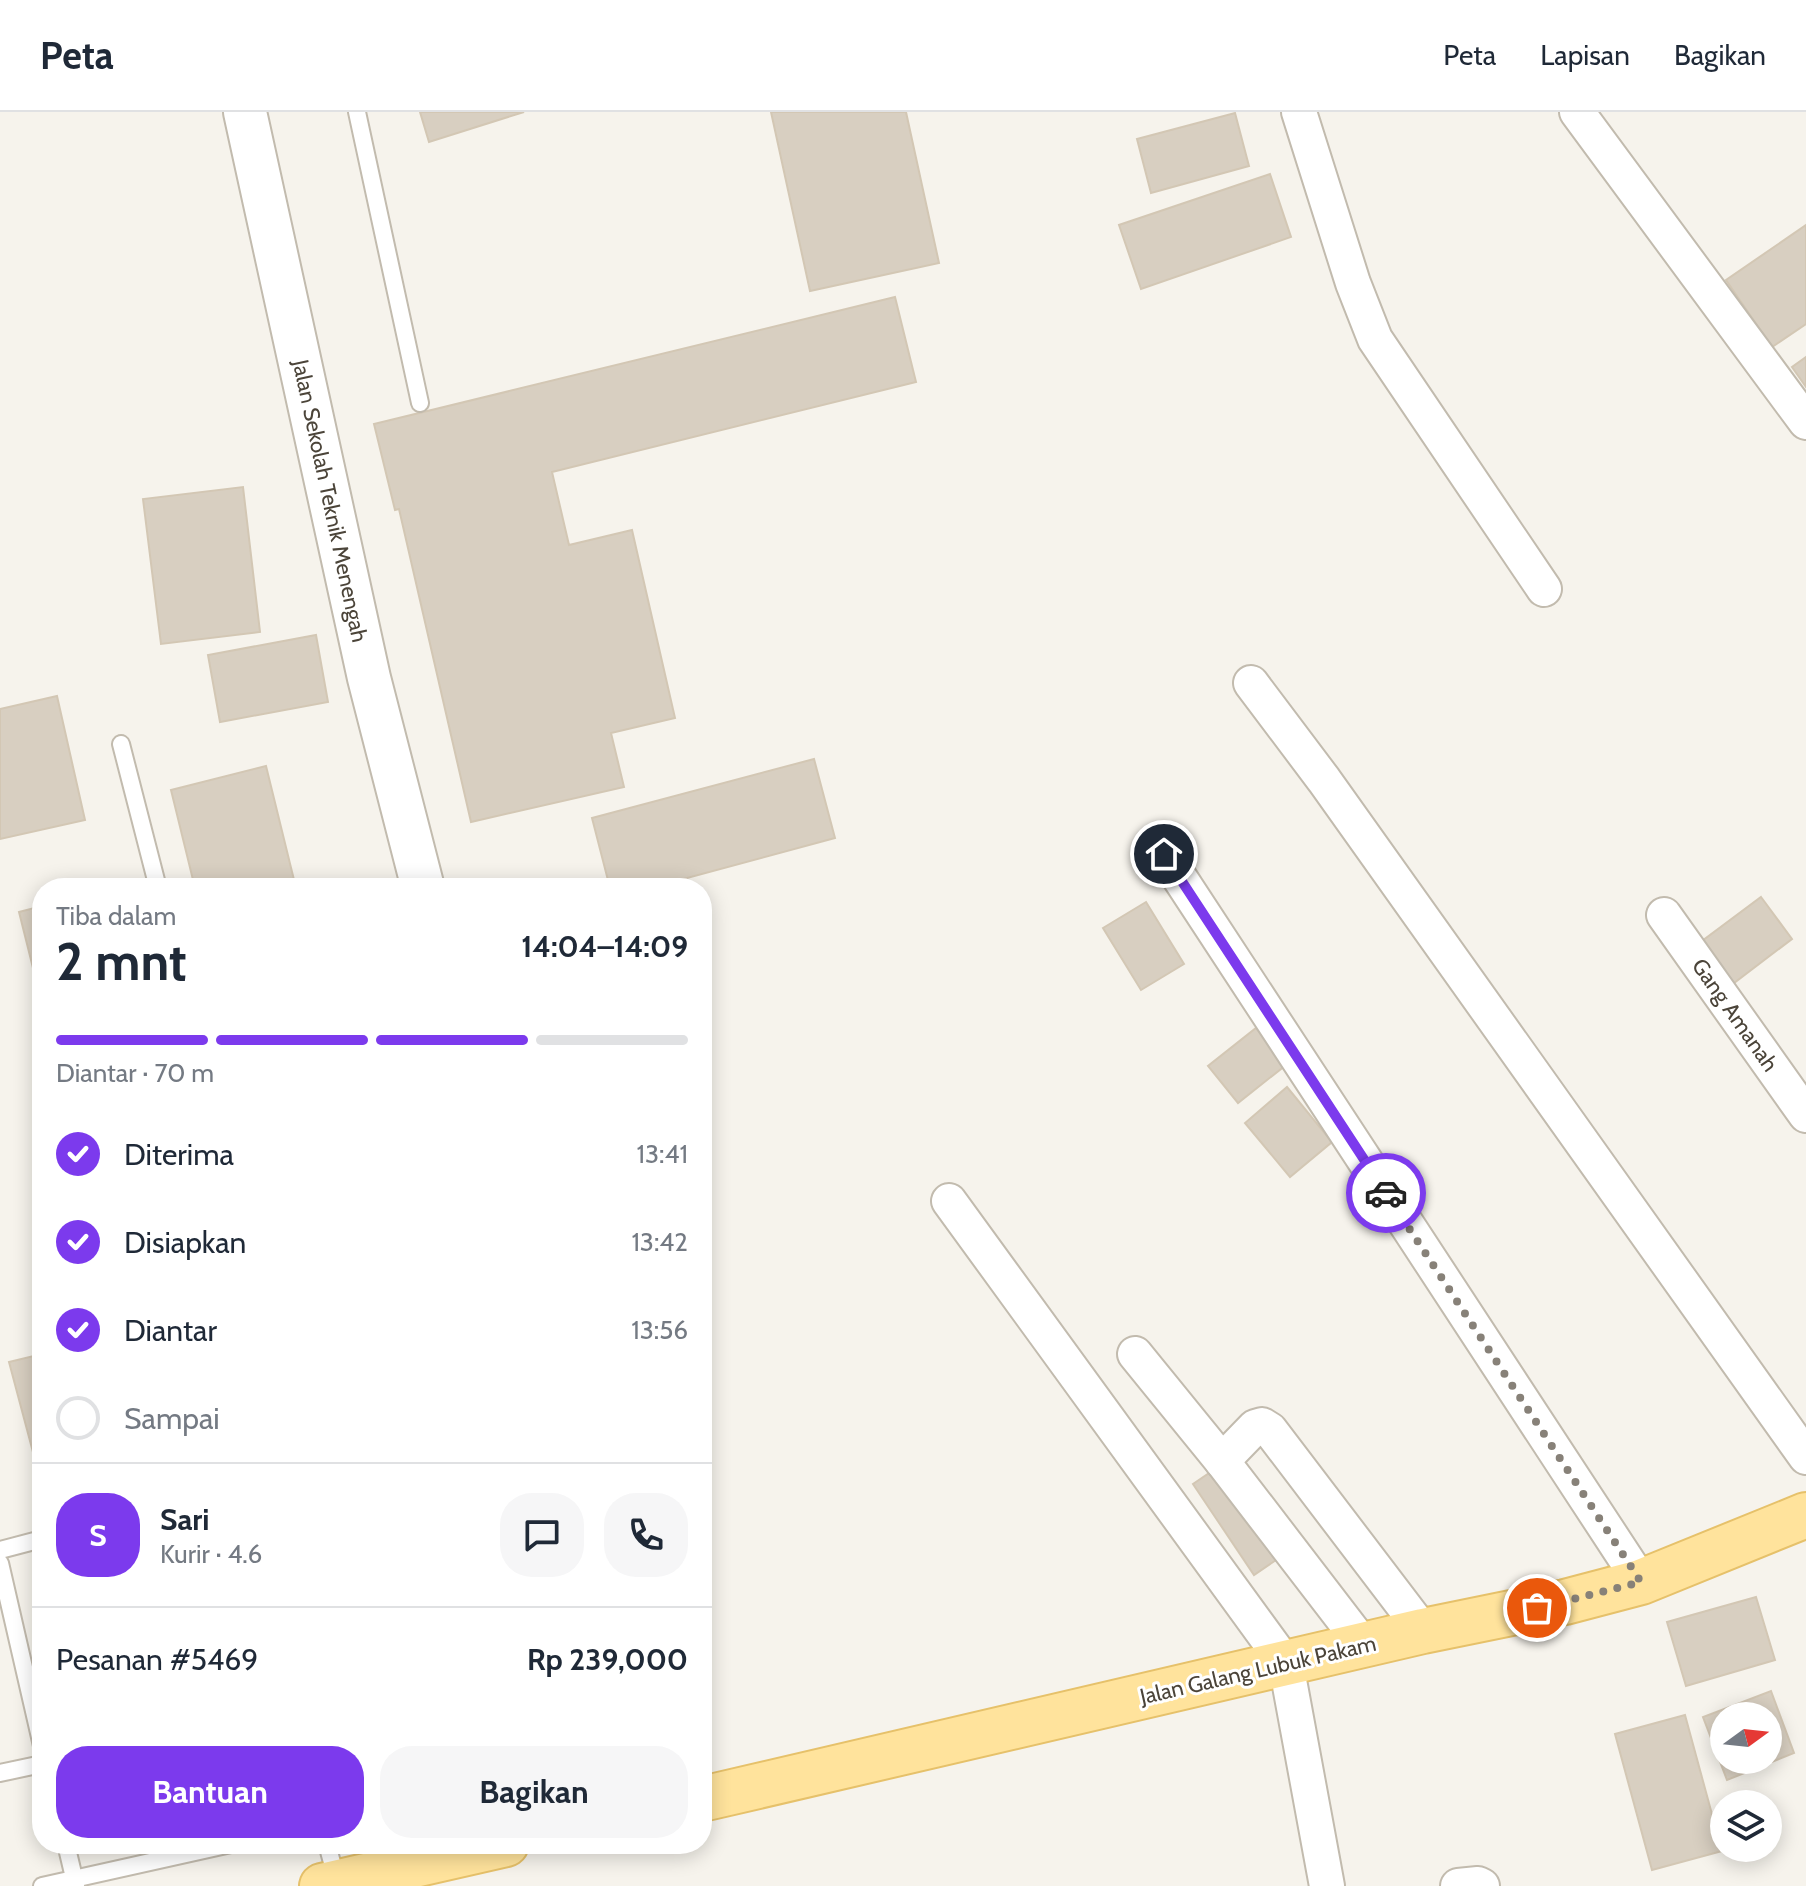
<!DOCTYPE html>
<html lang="id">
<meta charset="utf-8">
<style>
body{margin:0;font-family:Cabin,sans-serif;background:#f6f6f7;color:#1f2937;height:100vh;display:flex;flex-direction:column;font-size:30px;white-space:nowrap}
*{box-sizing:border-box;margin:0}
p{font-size:26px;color:#747a83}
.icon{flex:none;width:44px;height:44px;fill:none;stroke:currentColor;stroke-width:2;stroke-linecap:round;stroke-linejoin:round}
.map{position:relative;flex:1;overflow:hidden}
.drawer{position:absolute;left:32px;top:766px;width:680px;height:976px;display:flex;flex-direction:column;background:#fff;border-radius:32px;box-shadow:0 4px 20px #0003}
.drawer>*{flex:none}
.needle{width:52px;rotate:75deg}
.fabs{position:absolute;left:1710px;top:1590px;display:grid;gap:16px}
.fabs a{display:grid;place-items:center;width:72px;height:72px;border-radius:50%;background:#fff;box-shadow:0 4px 20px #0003;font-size:40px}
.pin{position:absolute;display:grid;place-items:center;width:68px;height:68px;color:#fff;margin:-34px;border:4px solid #fff;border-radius:50%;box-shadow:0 2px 8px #0007}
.courier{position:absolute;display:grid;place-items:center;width:80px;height:80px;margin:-40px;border:6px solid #7c3aed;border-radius:50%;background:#fff;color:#222;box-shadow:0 2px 10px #0007}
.summary em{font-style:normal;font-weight:800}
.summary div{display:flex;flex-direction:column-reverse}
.summary{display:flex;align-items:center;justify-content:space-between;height:136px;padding:0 24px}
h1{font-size:52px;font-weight:800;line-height:60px}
.bar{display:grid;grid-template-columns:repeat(4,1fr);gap:12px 8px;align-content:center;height:96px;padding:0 24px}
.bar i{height:10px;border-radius:6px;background:#e0e1e3}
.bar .on{background:#7c3aed}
.bar p{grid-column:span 4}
.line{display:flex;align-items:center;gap:20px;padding:0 24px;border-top:2px solid #e0e1e3}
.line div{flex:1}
.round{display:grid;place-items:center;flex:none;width:84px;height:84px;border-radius:32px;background:#f6f6f7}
ol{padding:0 24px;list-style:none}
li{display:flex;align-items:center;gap:24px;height:88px}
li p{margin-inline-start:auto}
li .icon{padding:8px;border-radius:50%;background:#7c3aed;color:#fff;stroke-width:4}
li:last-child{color:#747a83}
li i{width:44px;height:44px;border:4px solid #e0e1e3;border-radius:50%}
.button{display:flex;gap:16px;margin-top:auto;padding:16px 24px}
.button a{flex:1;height:92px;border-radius:32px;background:#7c3aed;color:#fff;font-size:32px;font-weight:800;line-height:92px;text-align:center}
.button a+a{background:#f6f6f7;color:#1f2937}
header{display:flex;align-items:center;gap:48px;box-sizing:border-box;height:112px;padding:0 40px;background:#fff;border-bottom:2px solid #e0e1e3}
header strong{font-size:38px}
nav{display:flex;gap:44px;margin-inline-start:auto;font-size:28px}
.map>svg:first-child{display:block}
.building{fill:#d8cfc1;stroke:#d3c7b4;stroke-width:2;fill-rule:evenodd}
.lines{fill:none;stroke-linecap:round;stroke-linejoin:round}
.service-casing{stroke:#c2bbae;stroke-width:20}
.minor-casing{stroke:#c2bbae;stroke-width:38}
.tertiary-casing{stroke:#c2bbae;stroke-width:46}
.primary-casing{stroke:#e6c16a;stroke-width:48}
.service{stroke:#fff;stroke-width:16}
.minor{stroke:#fff;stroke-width:34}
.tertiary{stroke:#fff;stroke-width:42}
.primary{stroke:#ffe39c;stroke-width:44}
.done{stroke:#878178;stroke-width:8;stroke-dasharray:0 14.4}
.route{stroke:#7c3aed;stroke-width:10}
.labels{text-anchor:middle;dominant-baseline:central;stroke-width:6;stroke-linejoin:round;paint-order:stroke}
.street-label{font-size:22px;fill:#4b4439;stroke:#fff}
</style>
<header>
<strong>Peta</strong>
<nav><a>Peta</a><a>Lapisan</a><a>Bagikan</a></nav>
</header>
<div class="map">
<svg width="1806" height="1774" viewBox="0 0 1806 1774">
<rect width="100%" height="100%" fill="#f6f3ec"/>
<g class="building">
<polygon points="420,0 524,0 429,30"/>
<polygon points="771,0 906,0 939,151 810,179"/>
<polygon points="1235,1 1249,54 1151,81 1137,27"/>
<polygon points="1270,62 1291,125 1141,177 1119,113"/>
<polygon points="1806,113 1806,212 1772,235 1726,168"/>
<polygon points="895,185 916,270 552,360 569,433 632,418 675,606 611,621 624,675 471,710 399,397 395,398 374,312"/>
<polygon points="1806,245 1806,275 1792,255"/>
<polygon points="243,375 260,520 161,532 143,387"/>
<polygon points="316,523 328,590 220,610 208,543"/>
<polygon points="57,584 85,708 0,727 0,597"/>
<polygon points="814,647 835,726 650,776 610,776 592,706"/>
<polygon points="266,654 296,776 195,776 171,678"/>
<polygon points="1761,785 1792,827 1734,871 1702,829"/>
<polygon points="1146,790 1184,852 1141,878 1103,816"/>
<polygon points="42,794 42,892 19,800"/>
<polygon points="1256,916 1286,953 1238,991 1208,954"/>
<polygon points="1287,975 1332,1030 1290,1065 1245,1011"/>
<polygon points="42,1242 42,1374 9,1250"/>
<polygon points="1224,1351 1285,1442 1254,1463 1193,1372"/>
<polygon points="1756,1485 1775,1548 1686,1574 1667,1510"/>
<path d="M1771,1579L1794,1641L1727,1668L1703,1605ZM1724,1604H1768V1648H1724Z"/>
<polygon points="1685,1603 1722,1739 1652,1758 1615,1622"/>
</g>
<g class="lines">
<defs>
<g id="service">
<polyline points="357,0 420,291"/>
<polyline points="121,632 158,776"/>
<polyline points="0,1438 42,1427"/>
<polyline points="0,1451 42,1634"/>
<polyline points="0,1661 42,1652"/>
<polyline points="66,1732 76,1774"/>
<polyline points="327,1732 337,1769"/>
<polyline points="42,1774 231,1732"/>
</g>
<g id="minor">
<polyline points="1299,0 1353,171 1375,227 1544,477"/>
<polyline points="1577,0 1806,310"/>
<polyline points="1251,571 1324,668 1806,1345"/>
<polyline points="1164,742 1641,1470"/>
<polyline points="1664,803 1806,1003"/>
<polyline points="949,1089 1286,1552 1327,1774"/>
<polyline points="1135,1242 1222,1349 1364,1534"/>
<polyline points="1222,1349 1255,1315 1262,1313 1270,1318 1423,1519"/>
<polyline points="1458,1774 1478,1772 1482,1774"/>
</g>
<polyline id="tertiary" points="245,0 369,566 423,776"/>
<g id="primary">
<polyline points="702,1687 1423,1519 1565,1490 1641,1470 1806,1403"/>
<polyline points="322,1774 506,1732"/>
</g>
</defs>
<use href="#service" class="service-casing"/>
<use href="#minor" class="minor-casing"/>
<use href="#tertiary" class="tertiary-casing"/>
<use href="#primary" class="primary-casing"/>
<use href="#service" class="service"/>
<use href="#minor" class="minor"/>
<use href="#tertiary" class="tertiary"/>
<use href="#primary" class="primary"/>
</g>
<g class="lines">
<polyline class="done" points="1386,1081 1641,1470 1537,1496"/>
<polyline class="route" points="1164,742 1386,1081"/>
</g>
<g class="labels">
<g class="street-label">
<text transform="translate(330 389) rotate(78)">Jalan Sekolah Teknik Menengah</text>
<text transform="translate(1735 903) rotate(55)">Gang Amanah</text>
<text transform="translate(1258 1558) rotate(-13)">Jalan Galang Lubuk Pakam</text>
</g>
</g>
</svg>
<div class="fabs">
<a><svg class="needle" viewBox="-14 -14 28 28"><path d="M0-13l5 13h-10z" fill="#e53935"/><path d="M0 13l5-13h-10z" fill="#747a83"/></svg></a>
<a><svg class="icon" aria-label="layers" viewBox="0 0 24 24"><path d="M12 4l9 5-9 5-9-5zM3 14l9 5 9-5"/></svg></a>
</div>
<div class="pin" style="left:1537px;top:1496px;background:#ea580c"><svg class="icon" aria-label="bag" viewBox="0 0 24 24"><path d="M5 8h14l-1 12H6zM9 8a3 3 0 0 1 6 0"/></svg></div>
<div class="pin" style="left:1164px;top:742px;background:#1f2937"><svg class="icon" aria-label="home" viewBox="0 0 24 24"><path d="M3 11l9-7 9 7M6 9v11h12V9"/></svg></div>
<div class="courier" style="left:1386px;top:1081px"><svg class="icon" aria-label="car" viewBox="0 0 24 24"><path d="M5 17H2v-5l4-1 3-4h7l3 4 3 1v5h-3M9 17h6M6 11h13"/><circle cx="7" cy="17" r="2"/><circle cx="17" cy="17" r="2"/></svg></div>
<section class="drawer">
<div class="summary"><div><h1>2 mnt</h1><p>Tiba dalam</p></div><em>14:04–14:09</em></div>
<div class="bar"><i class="on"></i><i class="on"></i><i class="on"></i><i></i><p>Diantar · 70 m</p></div>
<ol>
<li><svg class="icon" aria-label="check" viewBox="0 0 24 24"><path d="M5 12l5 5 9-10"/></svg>Diterima<p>13:41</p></li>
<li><svg class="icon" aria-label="check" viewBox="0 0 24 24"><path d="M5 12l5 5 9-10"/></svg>Disiapkan<p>13:42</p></li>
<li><svg class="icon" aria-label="check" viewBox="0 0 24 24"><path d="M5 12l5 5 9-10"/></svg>Diantar<p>13:56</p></li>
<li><i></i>Sampai</li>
</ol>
<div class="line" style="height:144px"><b class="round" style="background:#7c3aed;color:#fff">S</b><div><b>Sari</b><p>Kurir · 4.6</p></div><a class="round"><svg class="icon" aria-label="chat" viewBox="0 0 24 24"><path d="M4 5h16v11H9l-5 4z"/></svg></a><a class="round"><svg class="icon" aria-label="phone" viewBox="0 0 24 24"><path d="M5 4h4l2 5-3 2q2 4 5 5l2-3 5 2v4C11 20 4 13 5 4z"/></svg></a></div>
<div class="line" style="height:104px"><div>Pesanan #5469</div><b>Rp 239,000</b></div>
<div class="button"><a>Bantuan</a><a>Bagikan</a></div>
</section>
</div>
